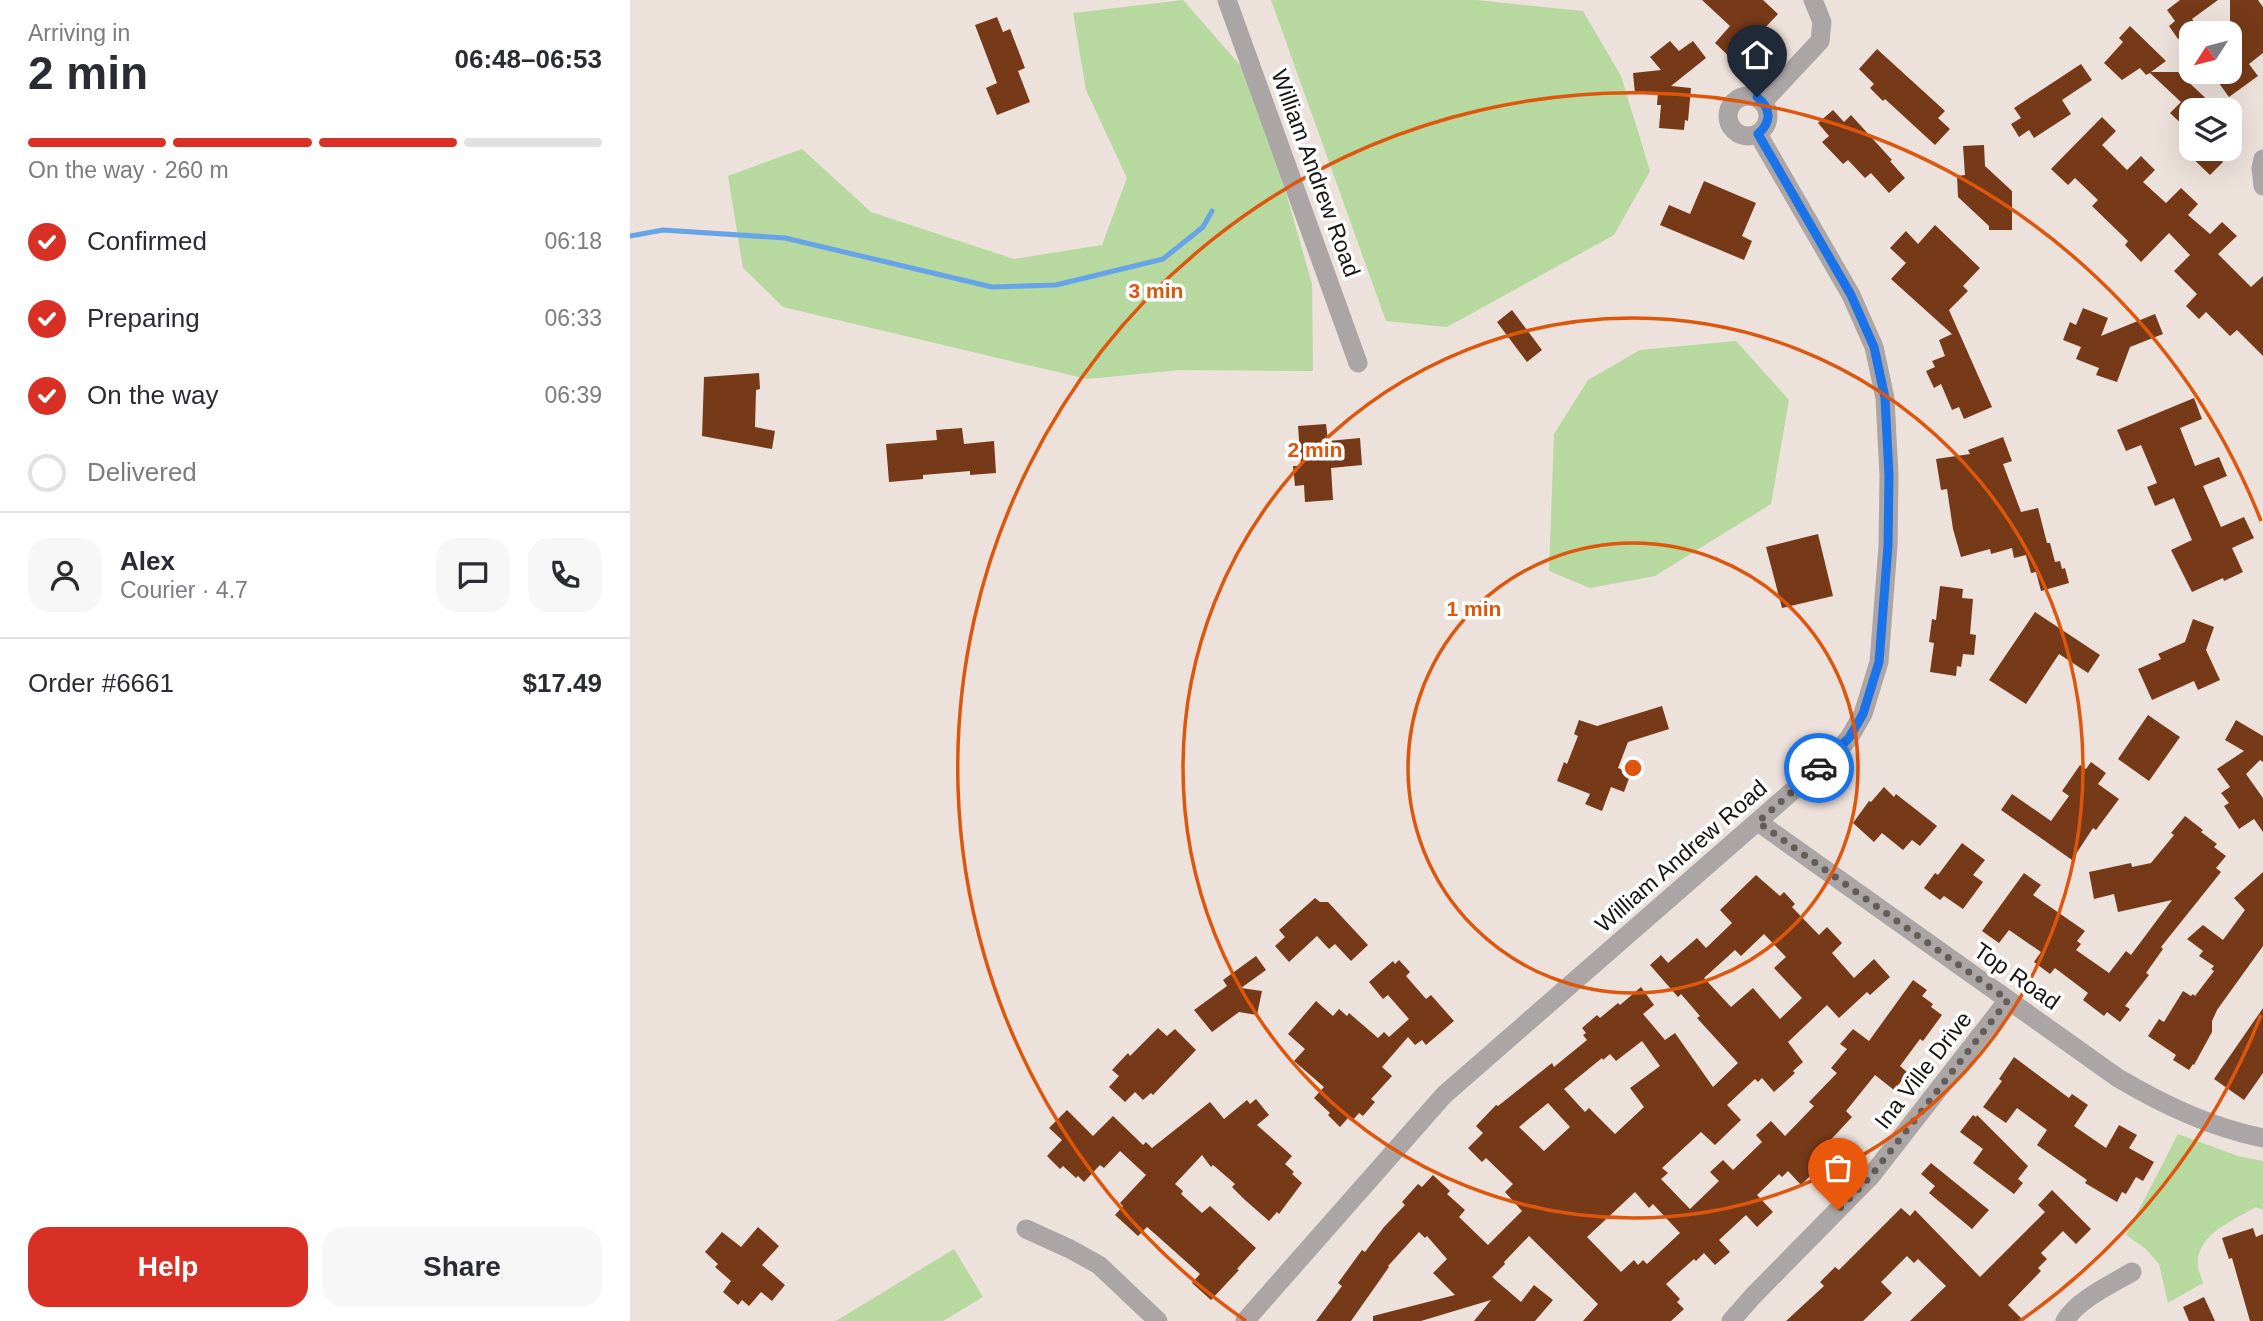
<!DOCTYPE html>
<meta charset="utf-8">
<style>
body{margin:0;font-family:Arial,sans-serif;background:#f7f7f7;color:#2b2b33;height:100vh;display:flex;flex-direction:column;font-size:26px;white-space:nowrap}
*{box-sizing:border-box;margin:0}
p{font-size:23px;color:#7c7c81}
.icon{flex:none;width:38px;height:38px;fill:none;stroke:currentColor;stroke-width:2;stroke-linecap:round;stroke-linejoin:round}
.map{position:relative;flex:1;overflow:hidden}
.details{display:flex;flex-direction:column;background:#fff;width:630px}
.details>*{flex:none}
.needle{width:46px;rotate:234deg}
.controls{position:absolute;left:1549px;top:21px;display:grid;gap:14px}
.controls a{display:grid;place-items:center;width:63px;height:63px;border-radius:14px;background:#fff;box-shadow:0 7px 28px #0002;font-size:35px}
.pin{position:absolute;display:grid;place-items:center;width:60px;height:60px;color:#fff;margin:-72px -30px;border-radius:50% 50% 50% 0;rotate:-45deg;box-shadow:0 0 7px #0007}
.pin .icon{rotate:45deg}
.courier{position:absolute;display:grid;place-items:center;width:70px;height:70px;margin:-35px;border:5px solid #1a73e8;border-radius:50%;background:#fff;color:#222;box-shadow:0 2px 9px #0007}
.headline em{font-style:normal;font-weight:700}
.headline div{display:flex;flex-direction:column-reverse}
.headline{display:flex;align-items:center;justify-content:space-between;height:119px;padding:0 28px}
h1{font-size:46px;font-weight:700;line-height:52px}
.bar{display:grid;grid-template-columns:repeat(4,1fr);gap:10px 7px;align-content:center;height:84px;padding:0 28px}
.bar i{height:9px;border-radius:5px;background:#e1e1e2}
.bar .active{background:#d93025}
.bar p{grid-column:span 4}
.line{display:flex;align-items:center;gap:18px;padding:0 28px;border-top:2px solid #e1e1e2}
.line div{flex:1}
.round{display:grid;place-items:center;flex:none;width:74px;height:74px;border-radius:21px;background:#f7f7f7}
ol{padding:0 28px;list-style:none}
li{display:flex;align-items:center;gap:21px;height:77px}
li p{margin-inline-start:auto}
li .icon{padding:7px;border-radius:50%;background:#d93025;color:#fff;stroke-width:4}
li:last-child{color:#7c7c81}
li i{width:38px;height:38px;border:4px solid #e1e1e2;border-radius:50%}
.button{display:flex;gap:14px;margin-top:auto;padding:14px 28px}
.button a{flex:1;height:80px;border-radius:21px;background:#d93025;color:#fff;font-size:28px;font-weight:700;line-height:80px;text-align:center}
.button a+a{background:#f7f7f7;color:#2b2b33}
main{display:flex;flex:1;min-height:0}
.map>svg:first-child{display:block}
.green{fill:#b7d89e}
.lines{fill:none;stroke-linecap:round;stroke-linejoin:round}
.stream{stroke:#67a3e8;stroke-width:5}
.building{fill:#763a18;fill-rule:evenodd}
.minor{stroke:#aba5a5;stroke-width:19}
.done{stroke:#635c59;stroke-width:7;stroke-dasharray:0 12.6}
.route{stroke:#1a73e8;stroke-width:9}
.ring{fill:none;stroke:#de560c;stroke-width:3.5}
.labels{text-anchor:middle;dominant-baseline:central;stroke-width:7;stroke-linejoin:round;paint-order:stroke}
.street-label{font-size:23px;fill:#191513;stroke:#fff}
.centre{fill:#de560c;stroke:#fff;stroke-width:3.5}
.ring-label{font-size:21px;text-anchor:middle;font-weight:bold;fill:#de560c;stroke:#fff;stroke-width:7;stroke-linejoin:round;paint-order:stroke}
</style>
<main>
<section class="details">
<div class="headline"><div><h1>2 min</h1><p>Arriving in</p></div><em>06:48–06:53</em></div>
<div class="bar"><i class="active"></i><i class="active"></i><i class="active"></i><i></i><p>On the way · 260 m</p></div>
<ol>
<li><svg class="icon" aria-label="check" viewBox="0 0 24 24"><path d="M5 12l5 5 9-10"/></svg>Confirmed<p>06:18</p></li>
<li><svg class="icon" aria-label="check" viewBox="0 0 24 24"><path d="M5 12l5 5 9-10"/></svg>Preparing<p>06:33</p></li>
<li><svg class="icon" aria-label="check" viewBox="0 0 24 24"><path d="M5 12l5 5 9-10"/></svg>On the way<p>06:39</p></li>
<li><i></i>Delivered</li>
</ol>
<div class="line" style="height:126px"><a class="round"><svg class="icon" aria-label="person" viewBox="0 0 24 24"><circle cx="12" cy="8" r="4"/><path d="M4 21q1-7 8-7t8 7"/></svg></a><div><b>Alex</b><p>Courier · 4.7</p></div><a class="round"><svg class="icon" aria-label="chat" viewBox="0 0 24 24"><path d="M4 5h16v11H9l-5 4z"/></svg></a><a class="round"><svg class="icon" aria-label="phone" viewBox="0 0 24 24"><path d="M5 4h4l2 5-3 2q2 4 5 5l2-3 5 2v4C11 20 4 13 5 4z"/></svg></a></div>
<div class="line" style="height:91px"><div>Order #6661</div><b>$17.49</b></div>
<div class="button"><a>Help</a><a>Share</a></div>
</section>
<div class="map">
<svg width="1633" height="1321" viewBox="0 0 1633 1321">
<rect width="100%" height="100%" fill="#ede1db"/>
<g class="green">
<polygon points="553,0 624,81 682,284 683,371 550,370 457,379 153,307 113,268 98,176 172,149 241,212 384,259 472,245 497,178 456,90 443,13"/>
<polygon points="641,0 846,0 953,11 991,76 1020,171 984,235 817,327 756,321"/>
<polygon points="1106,341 1159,400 1141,504 1025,576 960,588 919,571 924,434 958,380 1010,350"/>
<path d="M1548,1134L1608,1156L1633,1161V1210L1626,1207C1604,1220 1564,1235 1568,1267C1569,1273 1572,1279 1573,1283L1538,1303L1529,1264L1516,1249L1496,1235Z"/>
<polygon points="324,1249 353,1297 313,1321 206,1321"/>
</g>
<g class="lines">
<polyline class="stream" points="0,236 33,230 155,238 362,287 426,285 533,259 573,227 582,211"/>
</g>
<g class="building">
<polygon points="1072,0 1133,0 1148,14 1104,61 1085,43 1100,26"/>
<polygon points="1550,0 1588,0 1562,19 1572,33 1557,33 1548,39 1539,26 1545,21 1537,10"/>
<polygon points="1600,0 1628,0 1633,7 1633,53 1619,64 1628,76 1599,97 1581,72 1600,72"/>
<polygon points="367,17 373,32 380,29 395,68 388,71 400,102 367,115 356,88 367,83 345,25"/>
<polygon points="1500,26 1536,61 1521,72 1548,72 1588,110 1561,110 1561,133 1540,113 1551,102 1520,73 1516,75 1510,68 1492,80 1474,63 1493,42 1489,38"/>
<polygon points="1040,41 1049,51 1063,41 1076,58 1041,86 1061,88 1058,121 1055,120 1054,130 1029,128 1031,105 1027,105 1028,92 1005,94 1003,73 1031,70 1020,57"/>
<polygon points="1247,49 1315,111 1308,118 1320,129 1305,145 1255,99 1253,101 1240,88 1244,84 1229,69"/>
<polygon points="1451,64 1462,80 1432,100 1441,114 1404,138 1399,130 1389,137 1381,124 1391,118 1384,108"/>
<polygon points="1203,110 1214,122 1221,115 1262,160 1260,161 1275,178 1259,193 1241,173 1235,178 1218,160 1213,164 1192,142 1199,136 1188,123"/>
<polygon points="1472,117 1486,131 1472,145 1497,170 1511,156 1525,170 1513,182 1536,203 1551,188 1568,204 1558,215 1580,234 1592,222 1607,236 1588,254 1621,287 1633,276 1633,356 1607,330 1600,336 1576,312 1569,319 1556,306 1567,294 1544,271 1560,255 1539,233 1511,262 1495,245 1498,241 1462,206 1468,200 1445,178 1438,185 1421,169"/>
<polygon points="1354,145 1355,166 1382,191 1382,230 1359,230 1359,226 1328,197 1327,176 1335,175 1333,146"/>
<polygon points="1553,149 1580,149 1593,162 1580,175"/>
<polygon points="1074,181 1126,203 1112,236 1122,241 1114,260 1030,225 1039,205 1060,214"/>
<polygon points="1305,225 1350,268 1333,286 1338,291 1319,310 1362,407 1334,419 1329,407 1322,410 1311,384 1304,388 1296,371 1305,367 1302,361 1315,356 1309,340 1322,334 1261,279 1276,263 1260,248 1276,231 1288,244"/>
<polygon points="1453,308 1478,318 1471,336 1525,314 1533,334 1500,347 1487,382 1466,375 1469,368 1446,359 1451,347 1433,340 1440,322 1446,325"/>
<polygon points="882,310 912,350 897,362 867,322"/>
<polygon points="129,373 130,389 126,390 125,427 145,431 142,449 72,436 74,377"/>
<polygon points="1564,398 1572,419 1550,428 1565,466 1589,457 1597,476 1573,486 1591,527 1614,517 1624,538 1602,548 1613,572 1594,581 1593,578 1562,592 1541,550 1562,540 1544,498 1525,506 1517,487 1527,483 1511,445 1496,451 1487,430"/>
<polygon points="696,424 698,441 730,438 732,465 701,468 703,500 675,502 674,485 665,486 663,466 671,466 668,426"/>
<polygon points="332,428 334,444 364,441 366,473 340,475 340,471 293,475 293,479 259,482 256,444 307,440 306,430"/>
<polygon points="1373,437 1382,461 1373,464 1391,512 1408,508 1417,543 1420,543 1425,562 1430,561 1432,569 1435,568 1439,583 1411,591 1406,572 1401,573 1396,555 1384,558 1382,548 1361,554 1360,549 1331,557 1323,529 1317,489 1311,490 1306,459 1340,454 1338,450"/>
<polygon points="1188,534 1203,596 1152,608 1136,547"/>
<polygon points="1310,586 1333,589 1332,598 1343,599 1340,634 1346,635 1344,655 1333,654 1331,667 1327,666 1326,676 1300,672 1304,643 1299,642 1302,619 1306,620"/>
<polygon points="1405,612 1470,655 1458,673 1429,654 1396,704 1359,680"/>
<polygon points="1563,619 1584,627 1576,650 1590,680 1568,690 1564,681 1522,700 1508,669 1531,659 1528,654 1555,642"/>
<polygon points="1032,706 1039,729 998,742 988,768 1001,773 994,792 981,787 972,811 955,804 960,794 927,781 934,762 937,764 948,736 944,734 949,720 967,726"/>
<polygon points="1518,715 1550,737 1519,781 1488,759"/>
<polygon points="1606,720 1633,736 1633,762 1630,760 1616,774 1633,798 1633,832 1624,819 1609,829 1594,806 1599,803 1591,793 1600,787 1587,769 1614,751 1595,740"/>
<polygon points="1461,762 1476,773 1468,784 1489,799 1466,830 1463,828 1442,860 1371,810 1382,794 1421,821 1439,796 1432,791 1450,765 1456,769"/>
<polygon points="1254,787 1264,797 1266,794 1307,826 1290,846 1282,840 1273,850 1252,833 1244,842 1223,823 1239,801 1241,802"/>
<polygon points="1555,816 1573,830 1571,832 1587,844 1584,847 1596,856 1586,868 1591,872 1531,947 1533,949 1516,973 1519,975 1495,1006 1500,1009 1490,1022 1477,1012 1474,1016 1453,1000 1458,993 1425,968 1420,974 1404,962 1411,952 1379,930 1369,943 1352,931 1394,873 1411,885 1403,895 1455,931 1447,941 1451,944 1446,950 1479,973 1496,951 1501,955 1542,900 1488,912 1484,894 1464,899 1459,872 1501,863 1502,867 1521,863 1544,835 1541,833"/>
<polygon points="1332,843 1355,860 1343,875 1353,882 1333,909 1314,896 1310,900 1294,888 1305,873 1308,875"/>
<polygon points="1633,872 1633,946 1587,1010 1582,1021 1582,1032 1564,1065 1563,1064 1559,1070 1543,1060 1546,1055 1518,1036 1529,1019 1534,1022 1553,991 1561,996 1563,994 1565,996 1584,971 1581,969 1584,966 1569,956 1573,951 1557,939 1573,925 1593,940 1615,910 1604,898"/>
<path d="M1126,875L1150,896L1154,892L1165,904L1162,907L1189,935L1197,927L1212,943L1202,953L1224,978L1244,959L1260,977L1240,995L1237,992L1209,1018L1197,1005L1158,1042L1173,1062L1163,1071L1165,1073L1144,1092L1132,1078L1128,1082L1125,1079L1097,1105L1111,1120L1085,1145L1071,1132L1032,1168L1038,1173L1031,1179L1060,1209L1089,1181L1080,1172L1093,1160L1103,1170L1132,1142L1126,1135L1141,1121L1155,1136L1184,1106L1179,1102L1207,1073L1201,1068L1217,1049L1210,1044L1223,1029L1239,1041L1283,980L1297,990L1292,996L1303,1004L1301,1007L1312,1015L1293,1041L1290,1039L1270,1066L1278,1073L1264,1090L1245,1075L1216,1111L1222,1117L1180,1162L1187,1169L1171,1185L1158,1171L1152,1177L1149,1174L1127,1195L1143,1212L1127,1227L1116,1215L1089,1240L1100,1252L1085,1265L1074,1253L1066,1261L1064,1259L1036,1284L1050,1299L1047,1302L1054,1309L1041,1321H953L968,1304L899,1236L874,1262L875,1264L862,1277L891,1302L904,1285L923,1300L905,1321H844L861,1300L791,1321H743V1316L825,1295L803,1273L817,1259L797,1236L795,1238L789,1232L758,1266L759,1267L721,1321H686L712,1286L708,1283L732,1250L735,1252L754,1227L775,1205L772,1202L788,1184L792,1187L803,1175L820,1191L817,1194L835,1210L829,1217L858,1245L892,1211L875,1192L883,1184L856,1158L852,1162L838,1148L853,1133L846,1126L866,1105L868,1106L922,1063L924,1067L957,1040L953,1035L956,1033L952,1028L967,1015L970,1018L988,1003L990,1005L1011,987L1024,1005L1013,1014L1035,1040L1045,1033L1083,1087L1108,1063L1067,1018L1070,1016L1051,994L1048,997L1020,965L1031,955L1038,963L1067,938L1076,948L1102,923L1090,910ZM1134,934L1156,957L1144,968L1172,998L1150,1019L1123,988L1101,1007L1074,978L1105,950L1111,956ZM1012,1041L1030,1066L1000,1088L1014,1107L985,1134L959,1108L955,1112L934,1089L972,1058L973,1060L980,1054L986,1061ZM918,1103L940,1127L914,1151L889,1127ZM1005,1192L1019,1208L1023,1204L1050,1233L1017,1264L1013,1260L1008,1265L1004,1260L991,1272L957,1237Z"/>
<polygon points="685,898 690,902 698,902 738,945 721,961 705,944 699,949 687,936 659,962 645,946 655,937 649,930"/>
<polygon points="626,956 636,970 611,988 632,991 627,1015 609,1012 582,1032 564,1010 597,986 593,980"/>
<polygon points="769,960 780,972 776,976 796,999 801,995 824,1021 796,1045 792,1040 785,1045 778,1037 752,1067 762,1076 741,1099 745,1102 733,1116 729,1113 722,1121 718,1118 710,1127 698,1115 700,1113 684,1098 694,1087 664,1061 675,1049 658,1034 686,1001 703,1016 709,1009 717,1016 719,1013 748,1038 754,1032 759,1037 779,1019 758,995 753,999 739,982 763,961 765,964"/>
<polygon points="1633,1008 1633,1073 1614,1100 1584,1079"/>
<polygon points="528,1028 537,1036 545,1029 566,1050 523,1095 521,1093 513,1100 505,1092 495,1102 479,1087 489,1076 482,1070 498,1053 500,1056"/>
<polygon points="1384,1057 1439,1098 1442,1094 1458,1105 1444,1126 1476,1148 1489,1125 1507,1135 1499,1148 1524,1162 1513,1181 1506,1177 1496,1194 1492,1192 1487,1202 1455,1183 1457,1180 1407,1145 1417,1130 1387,1108 1376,1123 1353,1107 1372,1081 1369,1079"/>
<polygon points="626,1099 639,1115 627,1125 662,1156 655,1164 664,1172 662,1174 672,1183 649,1214 647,1212 639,1221 615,1200 602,1187 605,1184 583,1165 581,1167 572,1155 545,1184 553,1191 551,1194 572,1213 580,1206 626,1248 607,1269 609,1270 581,1300 562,1283 570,1274 524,1233 517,1227 508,1236 485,1215 493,1206 490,1203 516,1175 490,1151 474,1168 470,1165 454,1182 448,1176 446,1178 433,1166 430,1169 417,1156 432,1140 419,1128 437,1110 463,1136 483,1116 513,1145 516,1142 522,1148 580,1102 594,1119 617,1100 620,1104"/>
<polygon points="1343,1115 1346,1117 1347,1115 1398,1166 1388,1179 1393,1183 1384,1194 1343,1163 1353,1149 1330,1132"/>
<polygon points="1301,1163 1359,1210 1342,1229 1299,1193 1305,1186 1291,1174"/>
<polygon points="1422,1190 1461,1229 1446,1244 1433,1231 1411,1253 1417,1259 1408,1268 1411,1271 1378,1305 1394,1321 1280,1321 1316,1286 1288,1259 1284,1263 1277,1256 1251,1282 1262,1293 1233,1321 1156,1321 1194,1286 1190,1282 1205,1267 1209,1270 1271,1208 1280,1216 1285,1210 1350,1277 1415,1212 1408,1205"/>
<polygon points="128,1227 149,1246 132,1265 155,1285 142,1301 131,1292 119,1306 112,1300 108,1305 93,1292 101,1281 85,1267 88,1264 75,1252 92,1232 111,1247"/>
<polygon points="1623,1228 1626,1237 1633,1234 1633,1321 1620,1321 1602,1258 1599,1259 1592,1238"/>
<polygon points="1574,1297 1585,1321 1559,1321 1553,1307"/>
</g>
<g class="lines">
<g class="minor">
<polyline points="597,0 728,363"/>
<circle cx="1118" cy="116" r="20"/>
<polyline points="1133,102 1190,41 1192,22 1183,0"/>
<polyline points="1633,159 1631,168 1633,186"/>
<path d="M1128,822L1488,1078C1534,1105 1580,1127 1633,1138"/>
<polyline points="396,1229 440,1249 469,1265 528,1321"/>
<polyline points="615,1321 814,1095 1206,753 1219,738 1233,714 1249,662 1258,546 1259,476 1255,398 1244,347 1221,295 1128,134"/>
<polyline points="1101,1321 1123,1296 1241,1176 1378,1000"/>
<path d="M1435,1321C1447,1300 1482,1284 1502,1272"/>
</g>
</g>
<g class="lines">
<polyline class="done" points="1189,768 1128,822 1378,1000 1241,1176 1208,1210"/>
<path class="route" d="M1127,97C1141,108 1142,122 1128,134L1221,295L1244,347L1255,398L1259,476L1258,546L1249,662L1233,714L1219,738L1189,768"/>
</g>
<g class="ring">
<circle cx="1003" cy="768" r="225"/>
<circle cx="1003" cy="768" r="450"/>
<path d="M1631 1015A675 675 0 0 1 1390 1321M616 1321A675 675 0 1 1 1631 521"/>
</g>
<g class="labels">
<g class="street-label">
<text transform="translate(686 173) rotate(70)">William Andrew Road</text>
<text transform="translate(1051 856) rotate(-41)">William Andrew Road</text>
<text transform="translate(1387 976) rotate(35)">Top Road</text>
<text transform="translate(1293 1070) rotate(-52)">Ina Ville Drive</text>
</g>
</g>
<circle cx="1003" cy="768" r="10" class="centre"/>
<g class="ring-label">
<text x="526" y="298">3 min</text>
<text x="685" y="457">2 min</text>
<text x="844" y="616">1 min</text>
</g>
</svg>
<div class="controls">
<a><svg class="needle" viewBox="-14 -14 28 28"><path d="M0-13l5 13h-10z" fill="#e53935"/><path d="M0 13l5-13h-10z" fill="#7c7c81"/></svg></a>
<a><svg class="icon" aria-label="layers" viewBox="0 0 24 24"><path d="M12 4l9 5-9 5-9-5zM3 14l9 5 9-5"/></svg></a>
</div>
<div class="pin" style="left:1208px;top:1210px;background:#ea580c"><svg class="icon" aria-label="bag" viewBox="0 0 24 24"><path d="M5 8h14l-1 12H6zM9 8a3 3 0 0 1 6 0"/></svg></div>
<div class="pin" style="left:1127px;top:97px;background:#1f2937"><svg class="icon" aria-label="home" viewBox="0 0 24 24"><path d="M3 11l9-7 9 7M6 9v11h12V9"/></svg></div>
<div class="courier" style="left:1189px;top:768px"><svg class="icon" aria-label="car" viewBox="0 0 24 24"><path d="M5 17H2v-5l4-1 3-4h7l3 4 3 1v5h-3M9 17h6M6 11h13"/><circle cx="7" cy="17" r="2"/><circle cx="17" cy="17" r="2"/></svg></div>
</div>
</main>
